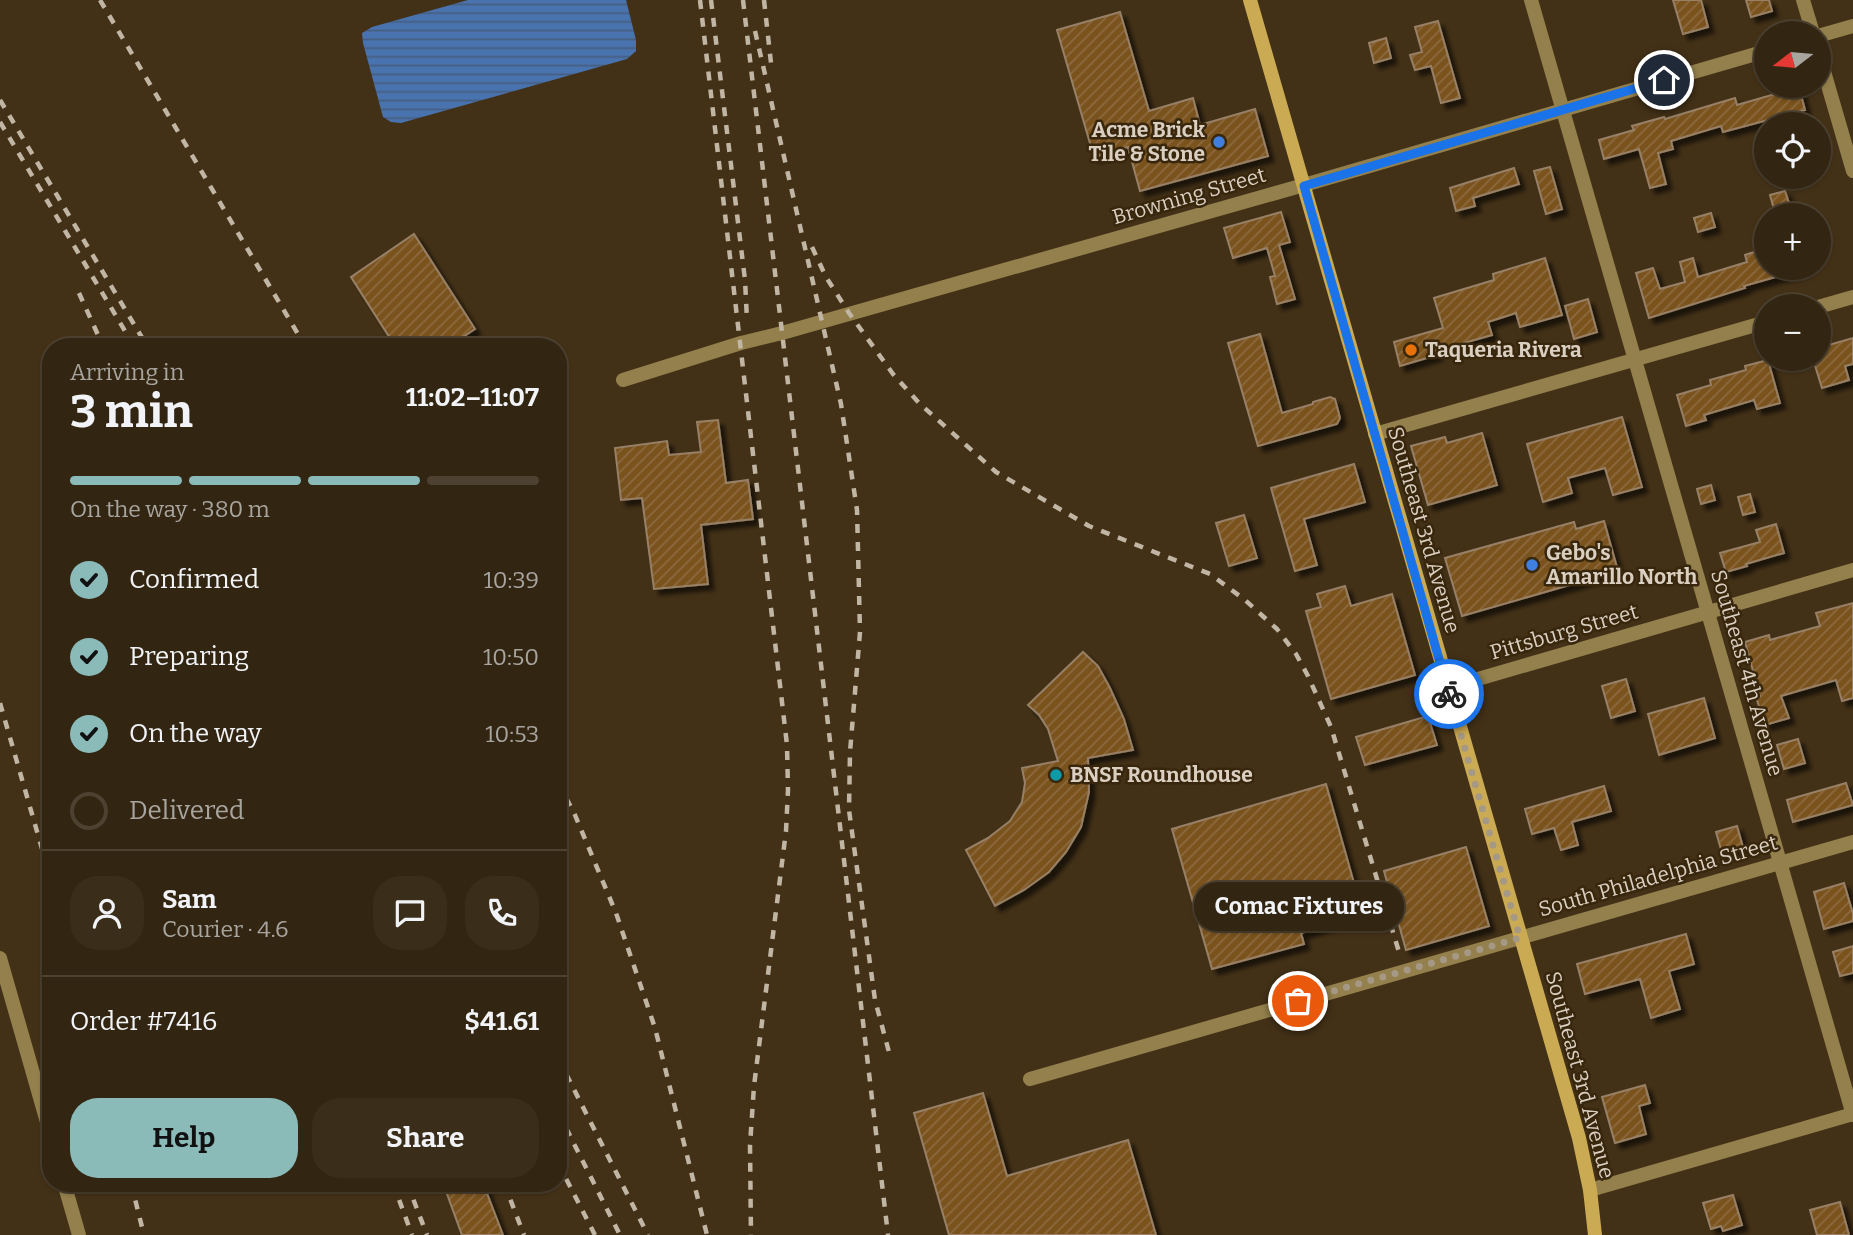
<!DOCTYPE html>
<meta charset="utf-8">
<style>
body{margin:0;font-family:Bitter,serif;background:#3a2d1a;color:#f1f3f6;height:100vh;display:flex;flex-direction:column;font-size:26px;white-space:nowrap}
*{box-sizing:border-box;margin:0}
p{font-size:23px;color:#a8a59f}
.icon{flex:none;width:38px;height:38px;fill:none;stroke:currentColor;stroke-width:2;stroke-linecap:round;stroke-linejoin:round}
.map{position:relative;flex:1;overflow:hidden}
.panel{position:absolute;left:42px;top:338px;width:525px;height:854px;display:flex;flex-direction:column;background:#322511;border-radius:28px;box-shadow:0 2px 5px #0004,0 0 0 2px #4d4231}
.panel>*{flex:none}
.needle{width:46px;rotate:254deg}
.controls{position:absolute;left:1754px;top:21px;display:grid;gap:14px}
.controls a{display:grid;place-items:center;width:77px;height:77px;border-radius:50%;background:#322511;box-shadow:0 2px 5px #0004,0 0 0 2px #4d4231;font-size:35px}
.pin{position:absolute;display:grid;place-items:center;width:60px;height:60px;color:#fff;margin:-30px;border:4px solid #fff;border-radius:50%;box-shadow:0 2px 7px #0007}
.courier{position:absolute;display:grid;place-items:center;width:70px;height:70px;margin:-35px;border:5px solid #1a73e8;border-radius:50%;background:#fff;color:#222;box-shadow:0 2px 9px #0007}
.bubble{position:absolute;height:49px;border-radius:24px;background:#322511;box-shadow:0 2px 5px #0004,0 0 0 2px #4d4231;font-size:23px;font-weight:700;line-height:49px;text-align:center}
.headline em{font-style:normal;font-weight:700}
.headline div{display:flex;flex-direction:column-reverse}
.headline{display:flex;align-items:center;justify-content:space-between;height:119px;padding:0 28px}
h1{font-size:46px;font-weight:700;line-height:52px}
.bar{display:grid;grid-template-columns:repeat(4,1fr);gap:10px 7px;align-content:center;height:84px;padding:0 28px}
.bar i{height:9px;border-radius:5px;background:#4d4231}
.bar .current{background:#8bbbb9}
.bar p{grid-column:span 4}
.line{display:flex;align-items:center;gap:18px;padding:0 28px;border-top:2px solid #4d4231}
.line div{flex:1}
.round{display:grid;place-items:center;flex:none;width:74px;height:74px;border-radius:28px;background:#3a2d1a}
ol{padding:0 28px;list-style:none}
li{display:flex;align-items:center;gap:21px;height:77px}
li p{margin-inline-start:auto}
li .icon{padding:7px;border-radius:50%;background:#8bbbb9;color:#111;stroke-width:4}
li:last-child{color:#a8a59f}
li i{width:38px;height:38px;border:4px solid #4d4231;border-radius:50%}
.cta{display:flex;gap:14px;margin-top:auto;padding:14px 28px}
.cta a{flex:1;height:80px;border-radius:28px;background:#8bbbb9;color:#111;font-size:28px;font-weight:700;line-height:80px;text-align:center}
.cta a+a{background:#3a2d1a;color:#f1f3f6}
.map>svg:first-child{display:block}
.water{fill:url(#water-rules)}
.building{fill:url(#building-hatch);stroke:#978066;stroke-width:2;filter:url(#shadow)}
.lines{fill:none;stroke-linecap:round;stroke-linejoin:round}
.minor{stroke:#94804c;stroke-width:14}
.tertiary{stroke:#94804c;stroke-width:14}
.secondary{stroke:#caaa53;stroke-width:14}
.rail{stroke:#c1b5a4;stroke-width:4.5;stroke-dasharray:9 9;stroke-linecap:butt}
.done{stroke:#a59885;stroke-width:7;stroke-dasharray:0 12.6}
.route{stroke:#1a73e8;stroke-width:9}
.shop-dot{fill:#3f7fe0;stroke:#38270d;stroke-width:2.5}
.food-dot{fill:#e8710a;stroke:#38270d;stroke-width:2.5}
.culture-dot{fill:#0f9aa8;stroke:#38270d;stroke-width:2.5}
.labels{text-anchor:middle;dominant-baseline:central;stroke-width:5;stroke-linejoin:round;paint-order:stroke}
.poi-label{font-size:21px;font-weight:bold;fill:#dacfc0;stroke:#38270d;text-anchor:start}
.street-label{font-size:21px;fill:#dacfc0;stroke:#38270d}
</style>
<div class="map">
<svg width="1853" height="1235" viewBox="0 0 1853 1235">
<defs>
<pattern id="water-rules" width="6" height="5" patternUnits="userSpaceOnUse" patternTransform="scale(1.75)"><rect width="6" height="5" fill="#4973af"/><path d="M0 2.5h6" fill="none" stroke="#465e80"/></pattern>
<pattern id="building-hatch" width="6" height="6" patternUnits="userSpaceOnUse" patternTransform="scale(1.75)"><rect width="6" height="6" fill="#7a521f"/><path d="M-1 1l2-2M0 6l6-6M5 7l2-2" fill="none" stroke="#8c6a3e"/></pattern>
<filter id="shadow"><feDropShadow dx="5.5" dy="5.5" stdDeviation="2" flood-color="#0009"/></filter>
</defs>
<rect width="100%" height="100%" fill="#433117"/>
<polygon class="water" points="468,0 626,0 636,40 636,51 627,59 401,123 391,122 383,117 363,43 362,33 372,27"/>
<g class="building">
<polygon points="1673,0 1701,0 1708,27 1683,34"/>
<polygon points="1746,0 1769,0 1772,11 1751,17"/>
<polygon points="1120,12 1149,111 1193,98 1200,125 1255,109 1268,156 1140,191 1128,147 1094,157 1057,30"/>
<polygon points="1438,21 1460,98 1441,103 1431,66 1415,70 1410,55 1422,52 1415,27"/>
<polygon points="1386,38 1391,58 1374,63 1369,43"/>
<polygon points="1799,87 1805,110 1723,132 1721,126 1671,141 1673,149 1658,153 1666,184 1650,188 1639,149 1604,159 1599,140 1634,130 1632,126 1664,117 1665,119 1735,98 1737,105"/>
<polygon points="1550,167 1562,209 1546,214 1534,171"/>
<polygon points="1514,168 1519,184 1473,198 1475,206 1456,211 1450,188"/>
<polygon points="1785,191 1791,209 1775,213 1770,195"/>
<polygon points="1281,212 1290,242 1279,245 1295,299 1277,304 1270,277 1275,276 1267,248 1233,258 1224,228"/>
<polygon points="1711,213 1715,227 1698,232 1694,218"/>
<polygon points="414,234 475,329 449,346 395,346 351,277"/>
<polygon points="1763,249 1766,259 1766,268 1796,268 1797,271 1744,286 1745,288 1649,318 1636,273 1653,268 1660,289 1685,282 1680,262 1693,258 1698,277 1747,262 1745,255"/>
<polygon points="1545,258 1562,315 1520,327 1516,313 1488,322 1492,335 1436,351 1437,355 1400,366 1394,342 1443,328 1434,298 1494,280 1493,274"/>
<polygon points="1588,299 1597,332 1574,339 1565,306"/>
<polygon points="1260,334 1282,413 1313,404 1313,402 1330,397 1335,399 1340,418 1337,424 1258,446 1228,343"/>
<polygon points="1853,338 1853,364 1845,366 1849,380 1822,388 1813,359 1818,359 1818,348"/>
<polygon points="1768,360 1780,403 1757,409 1754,400 1704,415 1706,420 1686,426 1677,395 1711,385 1710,380 1746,370 1745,366"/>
<polygon points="1622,417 1642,487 1613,495 1605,468 1568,478 1572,493 1543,502 1527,444"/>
<polygon points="718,420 726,483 748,480 753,519 701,525 708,584 654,589 642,498 621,500 615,448 667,441 669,455 701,452 697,422"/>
<polygon points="1482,433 1497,485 1428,505 1411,446 1445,437 1447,443"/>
<polygon points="1354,464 1365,502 1304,519 1317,565 1295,571 1271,488"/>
<polygon points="1711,485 1715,500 1701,504 1697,489"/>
<polygon points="1750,494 1755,512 1743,515 1738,497"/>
<polygon points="1244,515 1257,558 1229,566 1216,523"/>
<polygon points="1604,521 1618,571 1462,616 1445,558 1574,522 1576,529"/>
<polygon points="1776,524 1784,553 1746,564 1747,566 1726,572 1720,553 1760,542 1756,530"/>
<polygon points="1345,586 1351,606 1392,594 1415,675 1331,699 1306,611 1321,607 1317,594"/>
<polygon points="1853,603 1853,698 1842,701 1836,680 1781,696 1789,718 1765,725 1756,697 1760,696 1745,642 1769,635 1770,640 1820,626 1816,613"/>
<polygon points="1083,652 1098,666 1110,688 1124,719 1133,750 1088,758 1089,792 1081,827 1066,852 1049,872 1024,890 995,906 966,850 988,838 1010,821 1022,802 1025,783 1022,768 1058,761 1048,729 1039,715 1028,705"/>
<polygon points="1626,679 1635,711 1611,718 1602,686"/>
<polygon points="1704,698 1715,738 1659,755 1648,714"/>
<polygon points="1428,716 1437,745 1365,765 1356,737"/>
<polygon points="1798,739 1805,763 1784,769 1777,745"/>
<polygon points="1846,783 1853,805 1793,822 1787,800"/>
<polygon points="1326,784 1363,915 1301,933 1304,944 1212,969 1172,829"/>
<polygon points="1604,786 1611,811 1572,822 1578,845 1561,850 1554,828 1532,834 1525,809"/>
<polygon points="1737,826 1743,847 1722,853 1716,832"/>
<polygon points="1466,847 1489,926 1406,950 1384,871"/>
<polygon points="1844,883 1853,914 1853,921 1824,929 1814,892"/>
<polygon points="1686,934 1694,964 1669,971 1680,1009 1651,1018 1640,979 1585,994 1577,964"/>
<polygon points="1853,946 1853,973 1840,976 1833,952"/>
<polygon points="1645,1085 1650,1103 1639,1106 1646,1134 1615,1143 1602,1097"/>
<polygon points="983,1093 1007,1176 1128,1140 1156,1235 949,1235 914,1113"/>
<polygon points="443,1183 483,1183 503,1235 462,1235"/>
<polygon points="1733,1195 1742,1225 1723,1231 1721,1226 1711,1229 1703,1203"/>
<polygon points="1840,1202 1849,1235 1817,1235 1810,1210"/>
</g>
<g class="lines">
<g class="minor">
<polyline points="1531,0 1853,1115"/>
<polyline points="1803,0 1813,33"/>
<polyline points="1818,36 1853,26"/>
<polyline points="1818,51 1853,171"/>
<polyline points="1818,307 1853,297"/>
<polyline points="623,380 741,343 782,333 1304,185 1766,51"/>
<polyline points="1375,434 1766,322"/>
<polyline points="1447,688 1853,570"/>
<polyline points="1030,1079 1853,842"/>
<polyline points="1590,1190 1853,1114"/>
</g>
<g class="tertiary">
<polyline points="0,958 51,1136"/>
<polyline points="64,1183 79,1235"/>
</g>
<polyline class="secondary" points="1250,0 1579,1138 1590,1190 1595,1235"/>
<g class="rail">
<polyline points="100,0 305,346"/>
<polyline points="700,0 787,745 788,790 786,831 754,1086 750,1145 751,1235"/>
<polyline points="711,0 745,280 747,320"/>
<polyline points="743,0 888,1235"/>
<polyline points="764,0 771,63"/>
<polyline points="755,31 841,404 857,510 860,632 850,752 849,810 875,1000 889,1052"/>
<polyline points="0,100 147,346"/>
<polyline points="0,122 134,346"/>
<polyline points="812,247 826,277 849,313 893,374 919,403 996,472 1089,526 1210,574 1245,600 1277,629 1296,654 1308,676 1331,727 1399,952"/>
<polyline points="79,293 103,346"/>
<polyline points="0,703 51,880"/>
<polyline points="558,782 575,815 616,913 655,1028 707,1235"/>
<polyline points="558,1058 648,1235"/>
<polyline points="558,1112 620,1235"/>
<polyline points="558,1163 595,1235"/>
<polyline points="131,1183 144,1235"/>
<polyline points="393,1183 412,1235"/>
<polyline points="407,1183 427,1235"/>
<polyline points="504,1183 524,1235"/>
</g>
</g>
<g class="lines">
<polyline class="done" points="1298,1001 1520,938 1449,694"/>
<polyline class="route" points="1449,694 1304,186 1664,80"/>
</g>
<g class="shop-dot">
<circle cx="1219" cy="142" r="7"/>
<circle cx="1532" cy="565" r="7"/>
</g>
<circle class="food-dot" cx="1411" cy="350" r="7"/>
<circle class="culture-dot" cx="1056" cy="775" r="7"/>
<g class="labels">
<g class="poi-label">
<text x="1205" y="130" text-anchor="end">Acme Brick<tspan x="1205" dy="24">Tile &amp; Stone</tspan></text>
<text x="1425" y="350">Taqueria Rivera</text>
<text x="1546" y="553">Gebo's<tspan x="1546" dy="24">Amarillo North</tspan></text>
<text x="1070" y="775">BNSF Roundhouse</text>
</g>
<g class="street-label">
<text transform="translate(1189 196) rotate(-16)">Browning Street</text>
<text transform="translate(1424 530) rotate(74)">Southeast 3rd Avenue</text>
<text transform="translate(1564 632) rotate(-16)">Pittsburg Street</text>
<text transform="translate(1747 673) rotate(74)">Southeast 4th Avenue</text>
<text transform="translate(1658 876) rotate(-16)">South Philadelphia Street</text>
<text transform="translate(1580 1075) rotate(75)">Southeast 3rd Avenue</text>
</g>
</g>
</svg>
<div class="controls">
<a><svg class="needle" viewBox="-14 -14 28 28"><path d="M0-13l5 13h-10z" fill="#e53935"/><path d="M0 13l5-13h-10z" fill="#a8a59f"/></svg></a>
<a><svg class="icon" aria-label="locate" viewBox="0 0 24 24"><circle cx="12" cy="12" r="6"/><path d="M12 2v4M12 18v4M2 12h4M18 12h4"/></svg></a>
<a>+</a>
<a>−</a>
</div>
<div class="pin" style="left:1298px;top:1001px;background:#ea580c"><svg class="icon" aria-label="bag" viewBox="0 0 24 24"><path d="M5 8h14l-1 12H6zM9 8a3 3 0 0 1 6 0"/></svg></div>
<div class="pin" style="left:1664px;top:80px;background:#1f2937"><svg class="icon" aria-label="home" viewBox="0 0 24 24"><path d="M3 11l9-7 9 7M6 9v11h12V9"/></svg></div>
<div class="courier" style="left:1449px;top:694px"><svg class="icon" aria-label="bike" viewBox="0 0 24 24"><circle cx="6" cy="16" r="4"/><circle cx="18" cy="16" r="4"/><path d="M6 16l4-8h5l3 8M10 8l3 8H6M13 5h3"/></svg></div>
<div class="bubble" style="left:1194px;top:882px;width:210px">Comac Fixtures</div>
<section class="panel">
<div class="headline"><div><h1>3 min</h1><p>Arriving in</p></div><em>11:02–11:07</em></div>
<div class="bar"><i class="current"></i><i class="current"></i><i class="current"></i><i></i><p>On the way · 380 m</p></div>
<ol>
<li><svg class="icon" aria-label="check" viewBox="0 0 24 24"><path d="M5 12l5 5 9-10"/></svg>Confirmed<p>10:39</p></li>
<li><svg class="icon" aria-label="check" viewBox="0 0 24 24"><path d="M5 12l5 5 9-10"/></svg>Preparing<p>10:50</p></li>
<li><svg class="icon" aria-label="check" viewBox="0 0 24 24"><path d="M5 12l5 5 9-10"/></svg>On the way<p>10:53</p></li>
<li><i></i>Delivered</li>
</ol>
<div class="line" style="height:126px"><a class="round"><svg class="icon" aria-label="person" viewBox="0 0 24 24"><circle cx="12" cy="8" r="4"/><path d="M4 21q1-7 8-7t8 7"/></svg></a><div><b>Sam</b><p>Courier · 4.6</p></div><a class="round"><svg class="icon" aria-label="chat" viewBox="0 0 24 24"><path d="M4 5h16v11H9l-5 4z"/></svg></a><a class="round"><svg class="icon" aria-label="phone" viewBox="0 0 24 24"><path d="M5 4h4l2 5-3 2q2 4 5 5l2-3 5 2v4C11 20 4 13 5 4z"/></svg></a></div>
<div class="line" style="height:91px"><div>Order #7416</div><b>$41.61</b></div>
<div class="cta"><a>Help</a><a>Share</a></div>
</section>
</div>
